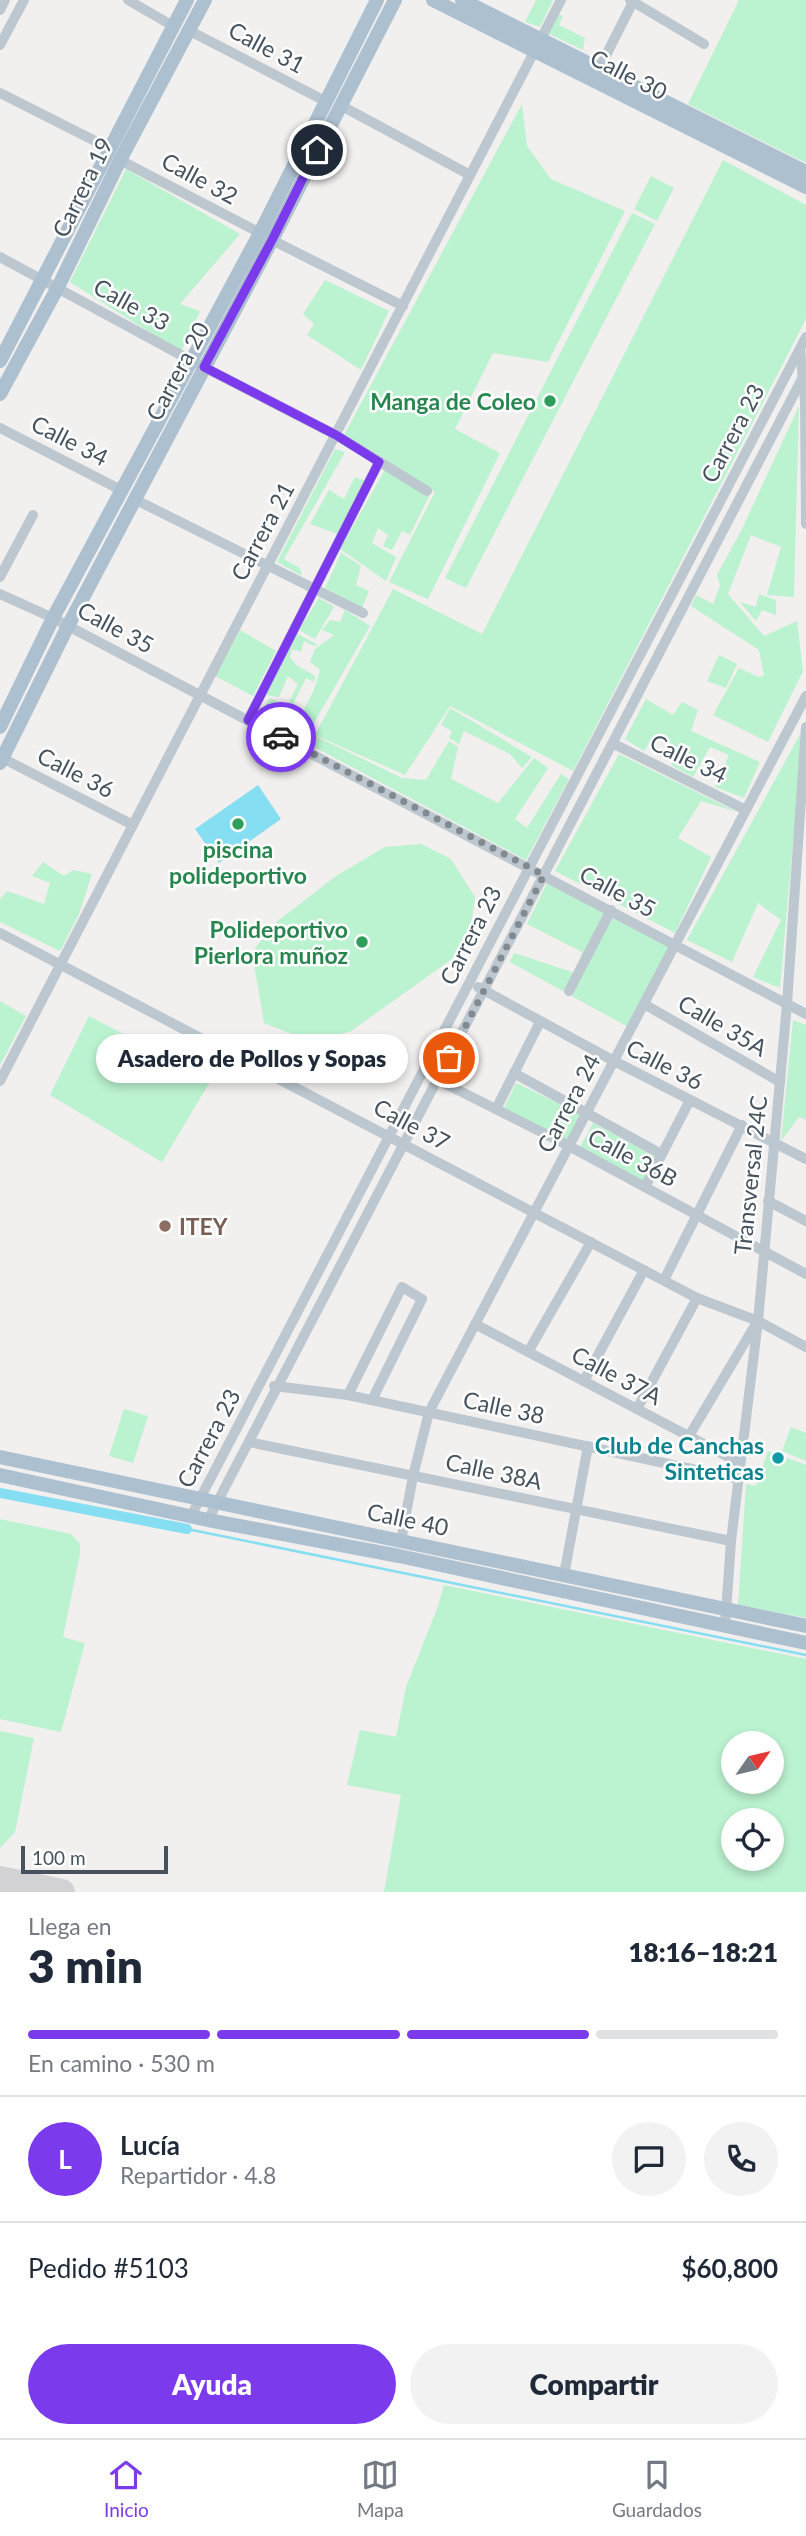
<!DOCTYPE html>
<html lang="es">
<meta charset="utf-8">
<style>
body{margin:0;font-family:Lato,sans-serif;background:#f2f2f3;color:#1f2937;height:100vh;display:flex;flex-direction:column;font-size:26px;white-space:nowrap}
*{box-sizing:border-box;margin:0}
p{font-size:23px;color:#747a83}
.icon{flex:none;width:38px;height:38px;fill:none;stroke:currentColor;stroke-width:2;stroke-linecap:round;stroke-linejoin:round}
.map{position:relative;height:1892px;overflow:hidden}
.drawer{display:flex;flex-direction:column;background:#fff;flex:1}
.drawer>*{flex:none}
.needle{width:46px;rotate:56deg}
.buttons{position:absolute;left:721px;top:1731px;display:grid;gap:14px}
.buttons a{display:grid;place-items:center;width:63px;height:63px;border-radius:50%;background:#fff;box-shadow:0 4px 10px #0003;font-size:35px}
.scale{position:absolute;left:21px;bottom:18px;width:147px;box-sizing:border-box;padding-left:7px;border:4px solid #46535e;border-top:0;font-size:19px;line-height:24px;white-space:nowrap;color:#46535e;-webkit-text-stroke:5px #fff;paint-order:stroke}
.pin{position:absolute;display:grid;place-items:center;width:60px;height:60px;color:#fff;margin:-30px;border:4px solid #fff;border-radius:50%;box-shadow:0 2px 7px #0007}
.courier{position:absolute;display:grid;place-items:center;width:70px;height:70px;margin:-35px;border:5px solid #7c3aed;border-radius:50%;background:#fff;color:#222;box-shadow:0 2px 9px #0007}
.bubble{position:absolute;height:49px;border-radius:24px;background:#fff;box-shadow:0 4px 10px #0003;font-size:23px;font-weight:800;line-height:49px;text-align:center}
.overview em{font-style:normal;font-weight:800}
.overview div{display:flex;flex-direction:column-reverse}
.overview{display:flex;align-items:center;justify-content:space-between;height:119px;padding:0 28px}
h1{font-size:46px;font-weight:800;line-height:52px}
.bar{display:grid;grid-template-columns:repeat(4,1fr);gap:10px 7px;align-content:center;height:84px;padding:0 28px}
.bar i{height:9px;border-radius:5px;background:#e0e1e3}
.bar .on{background:#7c3aed}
.bar p{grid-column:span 4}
.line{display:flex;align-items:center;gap:18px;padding:0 28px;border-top:2px solid #e0e1e3}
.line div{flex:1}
.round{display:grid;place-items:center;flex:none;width:74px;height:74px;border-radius:37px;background:#f2f2f3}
.button{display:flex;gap:14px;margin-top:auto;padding:14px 28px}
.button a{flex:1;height:80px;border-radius:42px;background:#7c3aed;color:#fff;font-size:28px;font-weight:800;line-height:80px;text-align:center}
.button a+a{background:#f2f2f3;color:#1f2937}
.tabs{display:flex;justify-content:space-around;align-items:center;height:98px;border-top:2px solid #e0e1e3;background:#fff;font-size:19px;color:#747a83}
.tabs a{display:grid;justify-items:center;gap:4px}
.tabs .on{color:#7c3aed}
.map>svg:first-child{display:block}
.green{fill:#bbf2cf;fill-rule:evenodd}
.water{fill:#85def2}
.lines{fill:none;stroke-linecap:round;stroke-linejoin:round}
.stream{stroke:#85def2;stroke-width:2.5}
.canal{stroke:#85def2;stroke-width:10}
.taxiway{stroke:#d2d2d4;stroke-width:26}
.minor{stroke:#bcc7cf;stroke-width:10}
.major{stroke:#adc0d0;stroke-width:14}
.done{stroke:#828a91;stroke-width:7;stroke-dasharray:0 12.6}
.route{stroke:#7c3aed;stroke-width:9}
.leisure-dot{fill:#2e9e5b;stroke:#fff;stroke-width:2.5}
.education-dot{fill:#8d6e63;stroke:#fff;stroke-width:2.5}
.culture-dot{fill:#0f9aa8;stroke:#fff;stroke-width:2.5}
.labels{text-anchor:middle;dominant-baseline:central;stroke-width:5;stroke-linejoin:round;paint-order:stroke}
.street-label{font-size:23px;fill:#46535e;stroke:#fff}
.leisure-label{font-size:23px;font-weight:bold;fill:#27864d;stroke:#fff;text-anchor:end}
.education-label{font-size:23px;font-weight:bold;fill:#785e54;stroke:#fff;text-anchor:start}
.culture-label{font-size:23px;font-weight:bold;fill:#0d838f;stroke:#fff;text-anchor:end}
</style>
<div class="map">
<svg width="806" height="1892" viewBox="0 0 806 1892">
<rect width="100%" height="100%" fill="#f2efef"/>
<g class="green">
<polygon points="536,0 553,0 540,27 525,22"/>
<polygon points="739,0 806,0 806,163 688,104"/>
<polygon points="557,14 563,16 559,25 585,38 583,50 547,33"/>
<polygon points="522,104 527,146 551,179 625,211 548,362 493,353 455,429 500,453 428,599 389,582 435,492 344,435"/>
<polygon points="723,160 806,205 806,319 573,771 450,706 405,775 315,735 393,589 482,634"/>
<polygon points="126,169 240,234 180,304 200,311 181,352 70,282"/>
<polygon points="651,176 674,188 657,221 634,209"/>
<polygon points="632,213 655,224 466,588 445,578"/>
<polygon points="325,280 389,311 361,370 307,335 314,324 303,314"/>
<polygon points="799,406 794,597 767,595 781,547 751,535 728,594 764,636 797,621 803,671 768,742 713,715 739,668 759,677 764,676 759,650 691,606 696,595 713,604 720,586 717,575 742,529"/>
<polygon points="335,449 345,452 284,559 300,568 302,576 277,562"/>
<polygon points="386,468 430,494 410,535 402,531 392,550 383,546 388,535 378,528 372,543 396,557 386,581 340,549"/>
<polygon points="355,477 365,481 338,534 310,524 329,490 344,499"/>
<polygon points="341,553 361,566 356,585 369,591 362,608 325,588"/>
<polygon points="759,594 776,600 776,615 762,610 756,621 740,602 756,607"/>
<polygon points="319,598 334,607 315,639 299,630"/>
<polygon points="345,610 370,626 304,740 258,717 270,698 302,713 314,690 320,670 310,662 315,649 334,635 322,630 330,620 340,622"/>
<polygon points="240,630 276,651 253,696 215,676"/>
<polygon points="296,633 318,645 314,646 304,641 301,652 292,649 290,657 296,665 315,676 314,682 306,678 292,706 288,704 298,684 288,676 279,697 266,695"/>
<polygon points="719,655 737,664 726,688 707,681"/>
<polygon points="646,699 673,715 682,702 698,710 691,731 760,762 744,798 715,787 729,755 710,747 693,777 671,765 679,749 654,736 644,751 625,739"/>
<polygon points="450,708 532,757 522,768 510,754 464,731 459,744 449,738 452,731 441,725"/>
<polygon points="803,729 780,988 753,977 781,920 758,903 732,962 687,940"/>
<polygon points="309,733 402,778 426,780 449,741 458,747 451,779 498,803 534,758 548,768 515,819 527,828 561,774 569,779 526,860 305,742"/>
<polygon points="619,754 737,812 701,801 678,838 711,857 675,933 555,871"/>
<polygon points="421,844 451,859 475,897 470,933 452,959 351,1031 312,1042 264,1023 252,952 275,923 336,876 385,847"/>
<polygon points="43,862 64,876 73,870 92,874 79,914 60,951 0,922 0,899 7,891 44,904 50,883 32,876"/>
<polygon points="547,883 669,947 628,1027 510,962 514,953 575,973 582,952 527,924"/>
<polygon points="0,1001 26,1016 0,1065"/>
<polygon points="89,1016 211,1080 162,1162 50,1095"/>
<polygon points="793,1020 806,1025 806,1120 799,1117 781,1141"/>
<polygon points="516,1083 581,1114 567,1142 503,1110"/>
<polygon points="593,1123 658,1158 644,1184 579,1149"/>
<polygon points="124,1409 148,1416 133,1463 109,1456"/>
<polygon points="791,1427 806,1433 806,1461 782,1451"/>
<polygon points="768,1451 806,1465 806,1618 738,1605 746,1484 756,1486"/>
<polygon points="0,1519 71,1534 80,1544 80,1554 63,1637 85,1643 61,1732 0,1719"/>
<path d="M444,1585L806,1659V1892H384L401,1795L347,1785L360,1730L396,1737L406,1687L438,1606ZM772,1743V1782H733V1743ZM772,1820V1858H733V1820Z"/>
<polygon points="0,1731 34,1738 15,1832 0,1848"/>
</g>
<polygon class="water" points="258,785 281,819 219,863 195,829"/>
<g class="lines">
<polyline class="stream" points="187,1529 806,1655"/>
<polyline class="canal" points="0,1493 187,1529"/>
<polyline class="taxiway" points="0,1879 62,1892"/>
<g class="minor">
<polyline points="128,0 173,26"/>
<polyline points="630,0 704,44"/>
<polyline points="0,10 5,0"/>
<polyline points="190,31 325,101"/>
<polyline points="0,45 24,0"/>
<polyline points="599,69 634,0"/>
<polyline points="0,93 109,148"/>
<polyline points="340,105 470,175"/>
<polyline points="120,160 260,233"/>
<polyline points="272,240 403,306"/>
<polyline points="0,257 192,361 336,435 427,491"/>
<polyline points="800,349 805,401 806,524"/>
<polyline points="0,428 121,490"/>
<polyline points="136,500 363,613"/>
<polyline points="0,577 33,515"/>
<polyline points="0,594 53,618 806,1014"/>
<polyline points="248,720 379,462"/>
<polyline points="614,744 746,810"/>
<polyline points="0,757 133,825"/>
<polyline points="0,933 697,1298 758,1321 806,1347"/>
<polyline points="478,987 614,1061 806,1159"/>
<polyline points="569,991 611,910"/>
<polyline points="644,1004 780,1082"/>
<polyline points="514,1073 661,1154"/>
<polyline points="438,1080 569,1146 806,1274"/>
<polyline points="0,1081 561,0"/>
<polyline points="496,1109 540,1022"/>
<polyline points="645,1187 690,1100"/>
<polyline points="768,1201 806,1221"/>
<polyline points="664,1280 742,1125"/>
<polyline points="475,1324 740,1463"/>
<polyline points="528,1352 591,1242"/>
<polyline points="584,1381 644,1270"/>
<polyline points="274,1386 348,1395 738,1479"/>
<polyline points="348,1395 402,1287 422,1299 372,1400"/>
<polyline points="637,1409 697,1298"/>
<polyline points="689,1436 754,1327"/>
<polyline points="249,1442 731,1541"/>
<polyline points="191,1516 806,337"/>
<polyline points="208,1520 806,371"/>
<polyline points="401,1541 413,1476 429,1412 806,696"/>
<polyline points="564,1575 588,1446"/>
<polyline points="725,1626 731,1541 758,1321 787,1004 806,727"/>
</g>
<g class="major">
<polyline points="433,0 806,187"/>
<polyline points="462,0 806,172"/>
<polyline points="0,361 187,0"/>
<polyline points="0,394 58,287 120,160 205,0"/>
<polyline points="0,727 53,618 260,233 377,0"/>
<polyline points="0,763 68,626 272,240 395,0"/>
<polyline points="0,1457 806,1626"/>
<polyline points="0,1475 208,1520 399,1556 806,1643"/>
</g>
</g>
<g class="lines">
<polyline class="done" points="281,737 544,875 449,1058"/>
<polyline class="route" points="281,737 248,720 379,462 336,435 204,367 272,240 317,150"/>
</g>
<g class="leisure-dot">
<circle cx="550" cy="401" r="7"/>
<circle cx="238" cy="824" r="7"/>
<circle cx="362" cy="942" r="7"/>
</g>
<circle class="education-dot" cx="165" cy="1226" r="7"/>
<circle class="culture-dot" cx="778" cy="1458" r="7"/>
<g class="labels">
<g class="street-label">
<text transform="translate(267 47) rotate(28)">Calle 31</text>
<text transform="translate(629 74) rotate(27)">Calle 30</text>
<text transform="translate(200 178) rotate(28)">Calle 32</text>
<text transform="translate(82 187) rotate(-64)">Carrera 19</text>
<text transform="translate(132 304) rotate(29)">Calle 33</text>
<text transform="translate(177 371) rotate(-62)">Carrera 20</text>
<text transform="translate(732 433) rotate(-62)">Carrera 23</text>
<text transform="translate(70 440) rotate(27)">Calle 34</text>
<text transform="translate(262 531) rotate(-62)">Carrera 21</text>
<text transform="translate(116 627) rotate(28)">Calle 35</text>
<text transform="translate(689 758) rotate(26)">Calle 34</text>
<text transform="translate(76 772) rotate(27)">Calle 36</text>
<text transform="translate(618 891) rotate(28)">Calle 35</text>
<text transform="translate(470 935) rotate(-63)">Carrera 23</text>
<text transform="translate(723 1025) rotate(30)">Calle 35A</text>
<text transform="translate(665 1064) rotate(27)">Calle 36</text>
<text transform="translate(568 1103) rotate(-62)">Carrera 24</text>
<text transform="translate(412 1124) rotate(28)">Calle 37</text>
<text transform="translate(633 1157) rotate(28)">Calle 36B</text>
<text transform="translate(750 1175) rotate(-84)">Transversal 24C</text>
<text transform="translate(617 1375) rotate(28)">Calle 37A</text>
<text transform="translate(504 1407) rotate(12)">Calle 38</text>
<text transform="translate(208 1438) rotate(-62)">Carrera 23</text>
<text transform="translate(494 1471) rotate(12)">Calle 38A</text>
<text transform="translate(408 1519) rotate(12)">Calle 40</text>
</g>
<g class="leisure-label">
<text x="536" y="401">Manga de Coleo</text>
<text x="238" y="849" text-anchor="middle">piscina<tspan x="238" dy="26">polideportivo</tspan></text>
<text x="348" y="929">Polideportivo<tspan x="348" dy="26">Pierlora muñoz</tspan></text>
</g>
<g class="education-label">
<text x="179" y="1226">ITEY</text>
</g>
<g class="culture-label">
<text x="764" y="1445">Club de Canchas<tspan x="764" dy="26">Sinteticas</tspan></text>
</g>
</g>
</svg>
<div class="buttons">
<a><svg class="needle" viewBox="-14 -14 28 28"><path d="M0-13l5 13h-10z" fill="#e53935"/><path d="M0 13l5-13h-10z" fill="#747a83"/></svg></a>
<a><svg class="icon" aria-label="locate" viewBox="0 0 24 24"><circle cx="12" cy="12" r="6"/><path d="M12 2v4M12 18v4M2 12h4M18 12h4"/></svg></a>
</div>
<div class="scale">100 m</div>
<div class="pin" style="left:449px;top:1058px;background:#ea580c"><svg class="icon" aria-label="bag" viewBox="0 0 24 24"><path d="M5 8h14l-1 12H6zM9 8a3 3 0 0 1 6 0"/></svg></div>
<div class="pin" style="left:317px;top:150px;background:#1f2937"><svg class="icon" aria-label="home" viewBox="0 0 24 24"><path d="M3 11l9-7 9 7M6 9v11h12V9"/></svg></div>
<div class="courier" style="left:281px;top:737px"><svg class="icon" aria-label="car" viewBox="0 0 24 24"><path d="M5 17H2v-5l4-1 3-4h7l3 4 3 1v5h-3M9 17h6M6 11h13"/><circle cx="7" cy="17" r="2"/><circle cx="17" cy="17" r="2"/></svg></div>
<div class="bubble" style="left:96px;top:1034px;width:312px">Asadero de Pollos y Sopas</div>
</div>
<section class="drawer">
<div class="overview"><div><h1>3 min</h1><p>Llega en</p></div><em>18:16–18:21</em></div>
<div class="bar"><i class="on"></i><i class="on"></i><i class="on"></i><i></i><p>En camino · 530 m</p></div>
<div class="line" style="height:126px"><b class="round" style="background:#7c3aed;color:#fff">L</b><div><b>Lucía</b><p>Repartidor · 4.8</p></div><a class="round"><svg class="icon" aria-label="chat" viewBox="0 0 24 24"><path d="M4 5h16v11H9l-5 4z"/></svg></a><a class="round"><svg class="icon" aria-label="phone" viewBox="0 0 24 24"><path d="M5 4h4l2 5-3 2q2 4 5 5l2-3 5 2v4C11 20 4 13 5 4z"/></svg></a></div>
<div class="line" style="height:91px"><div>Pedido #5103</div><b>$60,800</b></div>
<div class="button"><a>Ayuda</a><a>Compartir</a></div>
</section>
<nav class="tabs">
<a class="on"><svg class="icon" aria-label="home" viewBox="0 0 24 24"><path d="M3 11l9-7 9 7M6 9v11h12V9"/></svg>Inicio</a>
<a><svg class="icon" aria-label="map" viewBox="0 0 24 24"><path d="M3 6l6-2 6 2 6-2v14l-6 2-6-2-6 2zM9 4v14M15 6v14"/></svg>Mapa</a>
<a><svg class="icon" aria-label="saved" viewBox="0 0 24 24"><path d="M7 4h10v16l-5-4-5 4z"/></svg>Guardados</a>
</nav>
